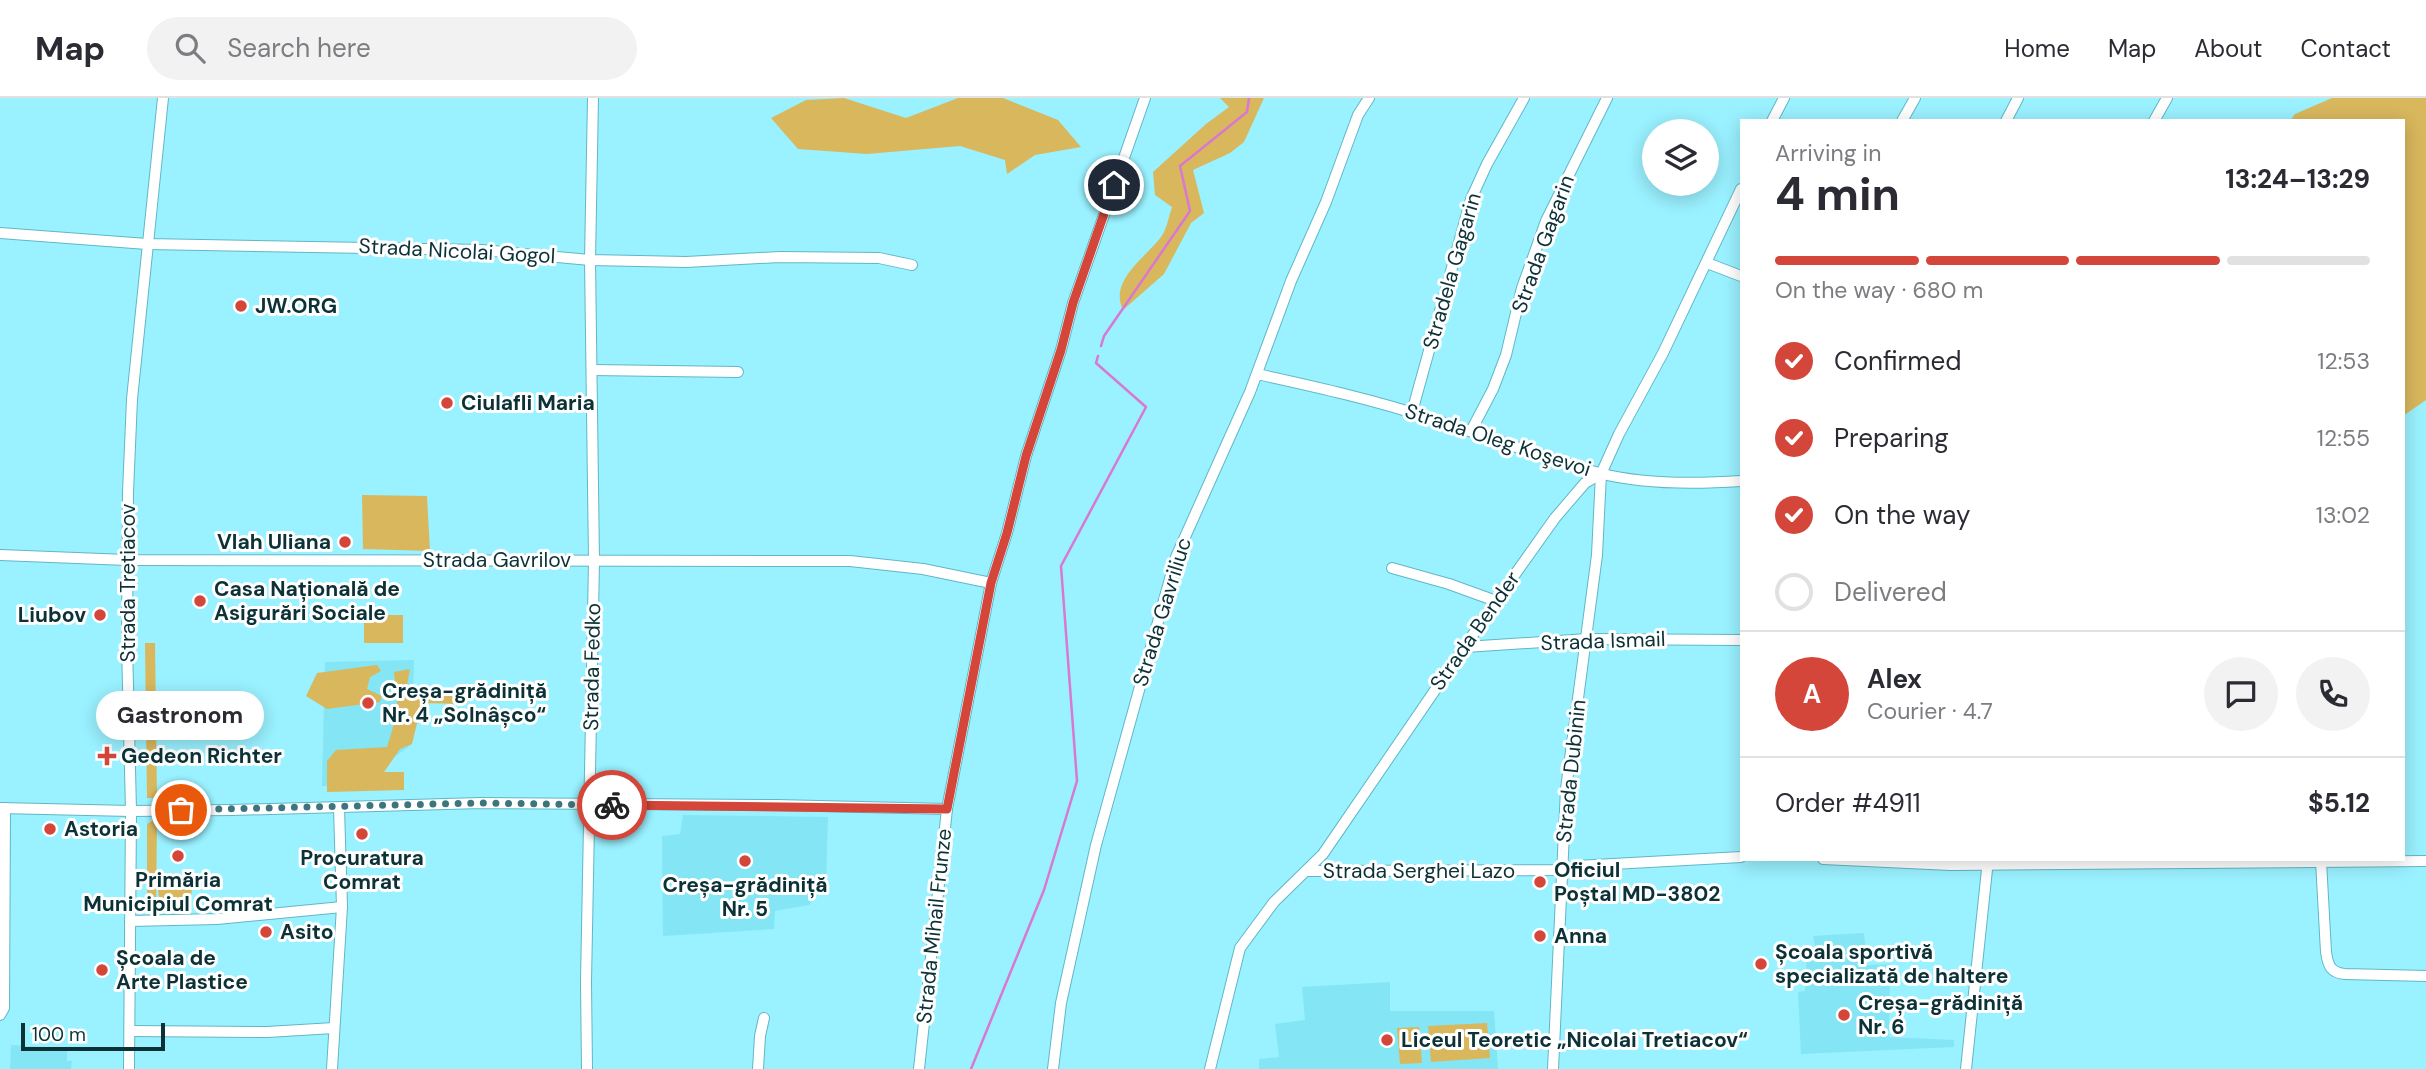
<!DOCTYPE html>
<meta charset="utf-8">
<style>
body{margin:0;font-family:"DM Sans",sans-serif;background:#f2f2f3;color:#2b2b33;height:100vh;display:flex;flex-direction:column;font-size:26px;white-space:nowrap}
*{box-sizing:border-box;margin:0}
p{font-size:23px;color:#7c7c81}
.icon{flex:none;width:38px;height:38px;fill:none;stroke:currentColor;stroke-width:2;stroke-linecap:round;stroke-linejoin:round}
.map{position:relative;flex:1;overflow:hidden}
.details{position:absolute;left:1740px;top:21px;width:665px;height:742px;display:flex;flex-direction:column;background:#fff;border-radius:0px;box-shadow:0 4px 18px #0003}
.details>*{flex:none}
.buttons{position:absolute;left:1642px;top:21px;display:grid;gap:14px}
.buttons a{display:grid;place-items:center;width:77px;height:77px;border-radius:50%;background:#fff;box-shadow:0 4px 18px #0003;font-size:35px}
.scale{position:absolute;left:21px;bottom:18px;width:144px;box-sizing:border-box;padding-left:7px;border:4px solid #0c3237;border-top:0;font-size:19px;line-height:24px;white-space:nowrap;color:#0c3237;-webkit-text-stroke:5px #fff;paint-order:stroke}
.pin{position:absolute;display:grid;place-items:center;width:60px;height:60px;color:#fff;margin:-30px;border:4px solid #fff;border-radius:50%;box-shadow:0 2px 7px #0007}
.courier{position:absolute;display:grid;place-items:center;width:70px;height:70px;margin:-35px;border:5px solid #d34639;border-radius:50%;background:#fff;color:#222;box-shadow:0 2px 9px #0007}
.bubble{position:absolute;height:49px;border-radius:24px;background:#fff;box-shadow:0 4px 18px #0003;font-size:23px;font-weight:700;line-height:49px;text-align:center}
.head em{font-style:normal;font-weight:700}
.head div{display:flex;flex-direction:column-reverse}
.head{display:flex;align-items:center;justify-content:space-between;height:119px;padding:0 35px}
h1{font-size:46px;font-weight:700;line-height:52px}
.bar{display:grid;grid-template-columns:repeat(4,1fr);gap:10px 7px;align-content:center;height:84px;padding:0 35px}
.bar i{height:9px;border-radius:5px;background:#e1e1e2}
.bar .on{background:#d34639}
.bar p{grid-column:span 4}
.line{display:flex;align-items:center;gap:18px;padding:0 35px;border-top:2px solid #e1e1e2}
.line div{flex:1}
.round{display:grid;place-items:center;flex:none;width:74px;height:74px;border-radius:37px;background:#f2f2f3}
ol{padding:0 35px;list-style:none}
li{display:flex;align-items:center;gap:21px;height:77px}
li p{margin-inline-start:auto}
li .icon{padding:7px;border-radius:50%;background:#d34639;color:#fff;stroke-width:4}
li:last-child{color:#7c7c81}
li i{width:38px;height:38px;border:4px solid #e1e1e2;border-radius:50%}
header{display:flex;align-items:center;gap:42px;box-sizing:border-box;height:98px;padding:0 35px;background:#fff;border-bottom:2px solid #e1e1e2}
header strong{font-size:33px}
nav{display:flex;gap:38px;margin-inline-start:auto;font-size:24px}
.search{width:490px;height:63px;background:#f2f2f3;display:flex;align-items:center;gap:18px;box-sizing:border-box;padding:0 24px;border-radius:38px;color:#7c7c81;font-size:26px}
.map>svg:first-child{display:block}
.built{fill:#84e5f5}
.green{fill:#d9b75d}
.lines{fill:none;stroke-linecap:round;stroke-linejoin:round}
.stream{stroke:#d878d3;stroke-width:2.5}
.minor-casing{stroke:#61b7c5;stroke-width:12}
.minor{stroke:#fff;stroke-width:10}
.done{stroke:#3e757d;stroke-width:7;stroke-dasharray:0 12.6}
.route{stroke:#d34639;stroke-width:9}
.poi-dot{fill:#d34639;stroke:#fff;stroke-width:2.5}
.labels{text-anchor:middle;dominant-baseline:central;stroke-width:6;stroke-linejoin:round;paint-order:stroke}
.street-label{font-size:21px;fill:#0c3237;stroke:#fff}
.poi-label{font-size:21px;font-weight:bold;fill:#0c3237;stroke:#fff;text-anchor:start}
</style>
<header>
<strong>Map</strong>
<div class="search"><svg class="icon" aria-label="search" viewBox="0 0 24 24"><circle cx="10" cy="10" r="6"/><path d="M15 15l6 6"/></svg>Search here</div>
<nav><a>Home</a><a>Map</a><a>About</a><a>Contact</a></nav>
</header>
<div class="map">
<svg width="2426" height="971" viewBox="0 0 2426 971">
<rect width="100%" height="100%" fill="#9af1ff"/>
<g class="built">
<polygon points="414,562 412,646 378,671 378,687 322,688 325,564"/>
<polygon points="683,717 828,719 826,789 809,807 775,813 774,831 663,838 662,738 680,736"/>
<polygon points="1864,835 1867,867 1890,866 1889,939 1954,942 1954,949 1801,956 1798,894 1805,893 1807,850 1815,849 1813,838"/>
<polygon points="1390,884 1390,913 1494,913 1498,971 1259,971 1259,961 1279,959 1275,926 1305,922 1302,889"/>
<polygon points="11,947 67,950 67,963 72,963 71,971 10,971"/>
</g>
<g class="green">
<polygon points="844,0 906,20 958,0 1003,0 1058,22 1081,49 1035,57 1007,76 1005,62 960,48 867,56 798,51 771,20 806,2"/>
<path d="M1220,0H1264L1244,44L1230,55L1193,72L1204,115L1191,125L1164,176L1123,212C1108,181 1149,158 1163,136C1167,129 1169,118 1172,109L1155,97L1153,74L1206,26L1229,9Z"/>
<polygon points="2332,0 2426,0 2426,302 2403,318 2403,23 2290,23 2295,16"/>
<polygon points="362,397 427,398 430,453 363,451"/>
<rect x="364" y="517" width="39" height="28"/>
<polygon points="145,545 155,545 157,700 147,700"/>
<polygon points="377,567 381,573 370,579 367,591 382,598 380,604 327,611 306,598 317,575"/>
<polygon points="410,571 405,598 471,596 467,606 422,605 412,646 400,651 384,674 404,674 404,692 327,694 327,663 336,652 387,649 398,613 394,574"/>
<polygon points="157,720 156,817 147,806 147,726"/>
<path d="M176,775V790L192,789L191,801L183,805L179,811L166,810C156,800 158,789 158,775Z"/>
<polygon points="1487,925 1490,960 1431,964 1428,928"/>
<polygon points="1419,929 1422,965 1400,966 1397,930"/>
</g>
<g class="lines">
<g class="stream">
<polyline points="1101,248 1104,238 1190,113 1180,68 1247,14 1249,0"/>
<polyline points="971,971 1044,792 1077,683 1061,468 1146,309 1096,265 1098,258"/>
</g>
<defs>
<g id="minor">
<polyline points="1772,23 1784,0"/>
<polyline points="1902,23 1915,0"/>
<polyline points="2006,23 2018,0"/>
<polyline points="2154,23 2167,0"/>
<polyline points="0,135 147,146 482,152 590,162 686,164 780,159 879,160 912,167"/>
<polyline points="1707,165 1741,178"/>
<polyline points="592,272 738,274"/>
<path d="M1257,276C1316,289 1375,302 1432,321C1488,338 1543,360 1599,375C1641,386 1697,386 1741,383"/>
<polyline points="1412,314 1471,101 1487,66 1524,0"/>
<polyline points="1471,333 1493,291 1506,257 1522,190 1546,123 1607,0"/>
<polyline points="0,457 127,462 850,463 923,471 991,485"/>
<polyline points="1392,470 1449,486 1496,503"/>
<polyline points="1465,549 1588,541 1741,542"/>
<polyline points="0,710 131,713 232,712 481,705 776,707 947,711"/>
<polyline points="1823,761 1951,767 2426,763"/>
<path d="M2321,763L2326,854C2328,868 2331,875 2345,876L2426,878"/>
<polyline points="1307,773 1561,772 1576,768 1741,759"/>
<polyline points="130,823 217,821 342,809"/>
<polyline points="0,917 4,910 5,710"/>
<polyline points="130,933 267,934 334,930"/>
<polyline points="129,971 131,713 127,546 128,394 132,301 163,0"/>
<polyline points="332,971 342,809 339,710"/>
<polyline points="587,971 586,884 594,463 590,162 593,0"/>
<polyline points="758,971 760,938 764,920"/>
<polyline points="919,971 947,711 991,485 1007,435 1026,358 1061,252 1073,205 1145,0"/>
<polyline points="1053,971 1061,905 1096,747 1176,459 1250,294 1291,183 1326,104 1358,17 1369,0"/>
<polyline points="1210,971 1240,850 1274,804 1323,756 1496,503 1555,420 1585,385 1601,376 1619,336 1663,255 1741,91"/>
<polyline points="1553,971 1566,691 1597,457 1601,376"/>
<polyline points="1966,971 1988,762"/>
</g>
</defs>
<use href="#minor" class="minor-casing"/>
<use href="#minor" class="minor"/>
</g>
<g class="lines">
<polyline class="done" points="181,712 481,705 612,707"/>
<polyline class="route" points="612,707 947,711 991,485 1007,435 1026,358 1061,252 1073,205 1114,87"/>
</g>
<g class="poi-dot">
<circle cx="241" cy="208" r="7"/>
<circle cx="447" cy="305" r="7"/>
<circle cx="345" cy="444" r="7"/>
<circle cx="200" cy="503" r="7"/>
<circle cx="100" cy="517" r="7"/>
<circle cx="368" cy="605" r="7"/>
<path d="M103.5 647.5h7v7h7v7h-7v7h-7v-7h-7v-7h7z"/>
<circle cx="50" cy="731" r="7"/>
<circle cx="362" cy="736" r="7"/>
<circle cx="178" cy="758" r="7"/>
<circle cx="745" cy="763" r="7"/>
<circle cx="1540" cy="784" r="7"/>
<circle cx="266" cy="834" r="7"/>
<circle cx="1540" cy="838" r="7"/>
<circle cx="1761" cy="866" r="7"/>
<circle cx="102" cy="872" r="7"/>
<circle cx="1844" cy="917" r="7"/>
<circle cx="1387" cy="942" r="7"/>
</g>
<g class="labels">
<g class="street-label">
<text transform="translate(1543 146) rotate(-70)">Strada Gagarin</text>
<text transform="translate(457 153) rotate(3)">Strada Nicolai Gogol</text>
<text transform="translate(1452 173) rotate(-74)">Stradela Gagarin</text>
<text transform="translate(1498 342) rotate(18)">Strada Oleg Koşevoi</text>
<text x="497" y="462">Strada Gavrilov</text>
<text transform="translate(128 485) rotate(-90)">Strada Tretiacov</text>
<text transform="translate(1162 514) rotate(-73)">Strada Gavriliuc</text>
<text transform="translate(1475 533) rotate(-55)">Strada Bender</text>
<text transform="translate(1603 543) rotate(-2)">Strada Ismail</text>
<text transform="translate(592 569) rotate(-89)">Strada Fedko</text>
<text transform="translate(1571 673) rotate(-84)">Strada Dubinin</text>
<text x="1419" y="773">Strada Serghei Lazo</text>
<text transform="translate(934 828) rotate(-84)">Strada Mihail Frunze</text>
</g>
<g class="poi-label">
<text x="255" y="208">JW.ORG</text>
<text x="461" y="305">Ciulafli Maria</text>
<text x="331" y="444" text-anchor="end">Vlah Uliana</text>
<text x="214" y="491">Casa Națională de<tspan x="214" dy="24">Asigurări Sociale</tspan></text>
<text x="86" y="517" text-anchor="end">Liubov</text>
<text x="382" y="593">Creșa-grădiniță<tspan x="382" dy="24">Nr. 4 „Solnâșco“</tspan></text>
<text x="121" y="658">Gedeon Richter</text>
<text x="64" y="731">Astoria</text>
<text x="362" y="760" text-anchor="middle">Procuratura<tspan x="362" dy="24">Comrat</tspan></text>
<text x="1554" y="772">Oficiul<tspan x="1554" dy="24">Poștal MD-3802</tspan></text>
<text x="178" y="782" text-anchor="middle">Primăria<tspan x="178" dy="24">Municipiul Comrat</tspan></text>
<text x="745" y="787" text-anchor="middle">Creșa-grădiniță<tspan x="745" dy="24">Nr. 5</tspan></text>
<text x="280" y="834">Asito</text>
<text x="1554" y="838">Anna</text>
<text x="1775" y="854">Școala sportivă<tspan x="1775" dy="24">specializată de haltere</tspan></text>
<text x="116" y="860">Școala de<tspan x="116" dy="24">Arte Plastice</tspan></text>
<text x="1858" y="905">Creșa-grădiniță<tspan x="1858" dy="24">Nr. 6</tspan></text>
<text x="1401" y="942">Liceul Teoretic „Nicolai Tretiacov“</text>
</g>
</g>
</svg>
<div class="buttons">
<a><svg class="icon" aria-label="layers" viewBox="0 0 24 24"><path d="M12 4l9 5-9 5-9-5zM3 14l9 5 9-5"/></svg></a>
</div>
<div class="scale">100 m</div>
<div class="pin" style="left:181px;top:712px;background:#ea580c"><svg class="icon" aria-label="bag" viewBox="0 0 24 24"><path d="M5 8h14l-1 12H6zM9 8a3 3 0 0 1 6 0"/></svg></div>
<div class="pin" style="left:1114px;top:87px;background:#1f2937"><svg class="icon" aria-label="home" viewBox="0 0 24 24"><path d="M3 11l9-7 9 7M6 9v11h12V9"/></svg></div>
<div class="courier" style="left:612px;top:707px"><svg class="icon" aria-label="bike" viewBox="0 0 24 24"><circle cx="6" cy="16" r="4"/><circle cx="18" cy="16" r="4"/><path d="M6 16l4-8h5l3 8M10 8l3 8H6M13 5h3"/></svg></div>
<div class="bubble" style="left:96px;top:593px;width:168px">Gastronom</div>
<section class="details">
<div class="head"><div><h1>4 min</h1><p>Arriving in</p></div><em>13:24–13:29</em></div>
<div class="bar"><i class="on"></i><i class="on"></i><i class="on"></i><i></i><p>On the way · 680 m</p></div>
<ol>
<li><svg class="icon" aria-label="check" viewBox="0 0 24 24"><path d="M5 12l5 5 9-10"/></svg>Confirmed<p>12:53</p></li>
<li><svg class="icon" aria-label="check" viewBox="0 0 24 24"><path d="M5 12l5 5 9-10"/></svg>Preparing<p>12:55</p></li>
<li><svg class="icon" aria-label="check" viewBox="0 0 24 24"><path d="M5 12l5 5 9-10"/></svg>On the way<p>13:02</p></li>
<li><i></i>Delivered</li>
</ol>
<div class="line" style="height:126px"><b class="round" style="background:#d34639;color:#fff">A</b><div><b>Alex</b><p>Courier · 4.7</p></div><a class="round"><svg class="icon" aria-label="chat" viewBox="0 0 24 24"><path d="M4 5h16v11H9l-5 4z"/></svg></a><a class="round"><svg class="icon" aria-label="phone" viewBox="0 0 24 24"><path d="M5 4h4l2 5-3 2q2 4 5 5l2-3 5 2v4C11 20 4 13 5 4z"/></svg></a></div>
<div class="line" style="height:91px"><div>Order #4911</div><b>$5.12</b></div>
</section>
</div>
